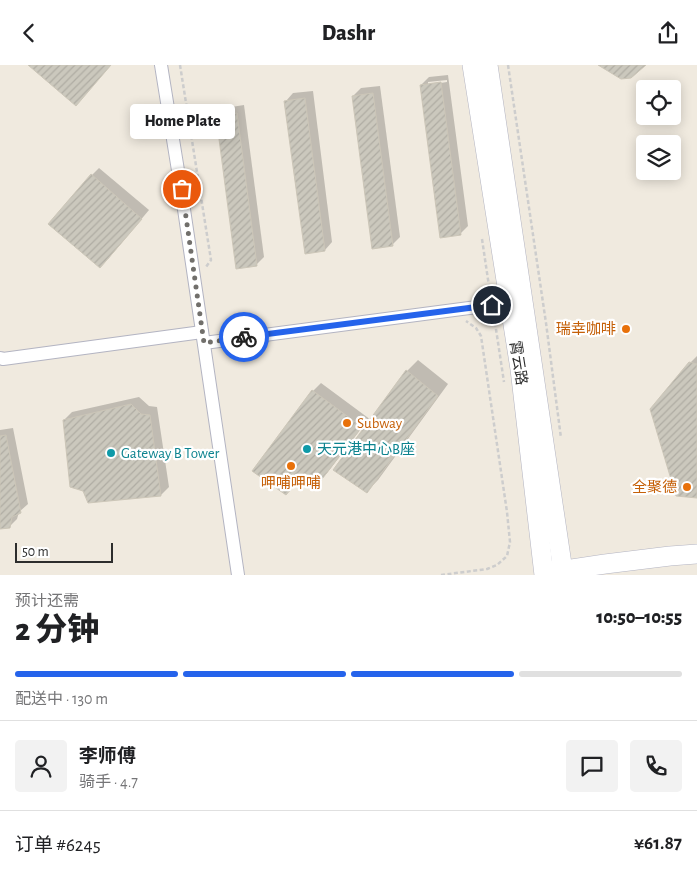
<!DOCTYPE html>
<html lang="zh">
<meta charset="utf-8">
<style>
body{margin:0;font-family:"Alegreya Sans","Noto Sans SC",sans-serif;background:#f2f2f2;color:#202124;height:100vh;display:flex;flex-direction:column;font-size:19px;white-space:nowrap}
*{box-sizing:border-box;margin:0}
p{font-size:16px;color:#757577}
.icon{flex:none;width:28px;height:28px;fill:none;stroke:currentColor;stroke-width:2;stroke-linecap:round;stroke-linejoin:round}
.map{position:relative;height:510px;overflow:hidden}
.side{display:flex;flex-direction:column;background:#fff;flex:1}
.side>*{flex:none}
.tools{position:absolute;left:636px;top:15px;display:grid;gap:10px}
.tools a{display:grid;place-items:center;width:45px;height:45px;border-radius:5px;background:#fff;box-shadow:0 2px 12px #0003;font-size:25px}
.scale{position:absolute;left:15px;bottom:12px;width:98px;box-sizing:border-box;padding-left:5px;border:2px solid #2d2d2d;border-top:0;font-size:14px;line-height:18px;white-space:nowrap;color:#2d2d2d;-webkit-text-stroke:4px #fff;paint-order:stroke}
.pin{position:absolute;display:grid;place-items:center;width:42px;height:42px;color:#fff;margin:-21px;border:2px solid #fff;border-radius:50%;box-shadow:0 1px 5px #0007}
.courier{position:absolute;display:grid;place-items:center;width:50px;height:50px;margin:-25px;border:4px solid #2563eb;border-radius:50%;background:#fff;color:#222;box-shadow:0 1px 6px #0007}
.bubble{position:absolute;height:35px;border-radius:5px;background:#fff;box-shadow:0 2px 12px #0003;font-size:16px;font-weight:800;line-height:35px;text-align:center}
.summary em{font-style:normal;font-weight:800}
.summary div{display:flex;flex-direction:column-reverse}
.summary{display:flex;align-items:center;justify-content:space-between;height:85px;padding:0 15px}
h1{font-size:32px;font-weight:800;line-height:38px}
.bar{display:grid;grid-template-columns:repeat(4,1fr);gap:8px 5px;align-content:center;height:60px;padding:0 15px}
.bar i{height:6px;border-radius:4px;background:#e0e0e0}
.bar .active{background:#2563eb}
.bar p{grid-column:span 4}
.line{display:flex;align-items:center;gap:12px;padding:0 15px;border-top:1px solid #e0e0e0}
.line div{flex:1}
.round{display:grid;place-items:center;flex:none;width:52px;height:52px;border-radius:5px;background:#f2f2f2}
header{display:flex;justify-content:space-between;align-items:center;height:65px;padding:0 15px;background:#fff;font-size:22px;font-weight:800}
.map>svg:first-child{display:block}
.shadow{fill:#0003;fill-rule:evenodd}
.building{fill:url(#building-hatch);stroke:#ccc6b8}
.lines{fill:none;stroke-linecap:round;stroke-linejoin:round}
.street-casing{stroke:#b3b4c2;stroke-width:14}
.secondary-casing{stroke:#b3b4c2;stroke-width:20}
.path{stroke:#cdcdcd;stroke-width:2.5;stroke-dasharray:4 2.5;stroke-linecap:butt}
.street{stroke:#fff;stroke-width:12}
.secondary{stroke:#fff;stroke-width:19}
.done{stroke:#716f6b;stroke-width:5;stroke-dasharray:0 9}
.route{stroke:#2563eb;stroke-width:6}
.food-dot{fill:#e8710a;stroke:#fff;stroke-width:2}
.culture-dot{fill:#0f9aa8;stroke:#fff;stroke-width:2}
.labels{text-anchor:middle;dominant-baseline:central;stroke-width:4.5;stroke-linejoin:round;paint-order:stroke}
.food-label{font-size:15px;fill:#c56008;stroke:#fff;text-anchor:end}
.street-label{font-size:15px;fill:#2d2d2d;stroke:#fff}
.culture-label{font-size:15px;fill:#0d838f;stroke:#fff;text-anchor:start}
</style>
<header><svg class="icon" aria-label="back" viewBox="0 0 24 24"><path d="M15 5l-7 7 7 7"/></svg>Dashr<svg class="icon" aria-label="share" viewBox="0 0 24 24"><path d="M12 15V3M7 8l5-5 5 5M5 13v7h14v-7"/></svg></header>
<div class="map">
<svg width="697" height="510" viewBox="0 0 697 510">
<defs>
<pattern id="building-hatch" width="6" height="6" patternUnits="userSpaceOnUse" patternTransform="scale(1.25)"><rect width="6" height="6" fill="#cbc8bd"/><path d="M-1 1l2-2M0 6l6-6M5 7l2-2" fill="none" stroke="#afaca3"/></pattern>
</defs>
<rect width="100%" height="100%" fill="#f0eadf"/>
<g class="shadow">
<path d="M448,10L468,161L460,169L421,20L429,12ZM447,15V17L428,20V17Z"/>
<polygon points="380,21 400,172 392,180 353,31 361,23"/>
<polygon points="313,26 332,177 325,185 286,36 293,28"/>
<polygon points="244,40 264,192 256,200 217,51 225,43"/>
<polygon points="99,103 149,145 108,194 92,110"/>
<polygon points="697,291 697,432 690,298"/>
<polygon points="418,295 448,319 378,415 367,426 371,355 369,353 327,408 319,416 305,407 286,429 254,406 313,326 321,318 371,355 407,306"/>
<polygon points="139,332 149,341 157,342 169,422 161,430 89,436 64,355 72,347"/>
<polygon points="13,363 28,439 19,447 17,454 9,462 0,463 0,365"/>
</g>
<g class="building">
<polygon points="28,0 111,0 76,41"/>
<polygon points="598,0 646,0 631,13 621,14"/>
<polygon points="441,17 461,170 440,173 420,20"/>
<polygon points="373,28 393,181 372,184 352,31"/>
<polygon points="305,33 325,186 305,189 284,36"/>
<polygon points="237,48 257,201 236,204 216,51"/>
<polygon points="91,109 142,154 100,203 48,159"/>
<polygon points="689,297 697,299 697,433 676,431 650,344"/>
<polygon points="406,305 438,331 367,428 333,405"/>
<polygon points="312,325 362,362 319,418 305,408 286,430 252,406"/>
<polygon points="131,339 141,349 150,350 161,431 88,438 83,426 70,422 63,355"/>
<polygon points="6,370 21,448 12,452 10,463 0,464 0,371"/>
</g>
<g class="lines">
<defs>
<g id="street">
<polyline points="161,0 181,124 238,510"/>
<polyline points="204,278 492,240"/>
<polyline points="0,293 3,294 202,267"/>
</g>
<g id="secondary">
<polyline points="472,0 520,304 544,510"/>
<polyline points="488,0 563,506 562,510"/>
<polyline points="552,507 605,499 670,491 697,489"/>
</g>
</defs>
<use href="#street" class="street-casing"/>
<use href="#secondary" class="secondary-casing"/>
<g class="path">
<polyline points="180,0 211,195 206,202"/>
<polyline points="508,0 546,258 561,373"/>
<polyline points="482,174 490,228"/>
<polyline points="494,251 504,317"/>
<polyline points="441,510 487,504 497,500 507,491 510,477 507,447 481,271 476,263 466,256"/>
</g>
<use href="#street" class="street"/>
<use href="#secondary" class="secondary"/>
</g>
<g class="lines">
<polyline class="done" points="182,124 204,278 244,272"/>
<polyline class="route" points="244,272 492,240"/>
</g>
<g class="food-dot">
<circle cx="626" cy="264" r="5"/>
<circle cx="347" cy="358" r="5"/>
<circle cx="291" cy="401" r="5"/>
<circle cx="687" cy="422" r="5"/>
</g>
<g class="culture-dot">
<circle cx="307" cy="384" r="5"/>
<circle cx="111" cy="388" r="5"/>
</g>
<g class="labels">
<g class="food-label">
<text x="616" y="264">瑞幸咖啡</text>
<text x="357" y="358" text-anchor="start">Subway</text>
<text x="291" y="418" text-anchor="middle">呷哺呷哺</text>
<text x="677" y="422">全聚德</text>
</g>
<g class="street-label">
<text transform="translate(518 298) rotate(81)">霄云路</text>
</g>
<g class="culture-label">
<text x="317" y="384">天元港中心B座</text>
<text x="121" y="388">Gateway B Tower</text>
</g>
</g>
</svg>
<div class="tools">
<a><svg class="icon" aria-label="locate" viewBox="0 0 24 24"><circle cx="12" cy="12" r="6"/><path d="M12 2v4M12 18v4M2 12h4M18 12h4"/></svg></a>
<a><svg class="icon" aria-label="layers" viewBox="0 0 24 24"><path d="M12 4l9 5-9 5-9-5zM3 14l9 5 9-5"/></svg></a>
</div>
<div class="scale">50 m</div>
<div class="pin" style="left:182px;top:124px;background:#ea580c"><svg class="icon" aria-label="bag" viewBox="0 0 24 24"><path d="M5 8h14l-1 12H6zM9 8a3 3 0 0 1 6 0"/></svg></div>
<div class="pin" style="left:492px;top:240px;background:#1f2937"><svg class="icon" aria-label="home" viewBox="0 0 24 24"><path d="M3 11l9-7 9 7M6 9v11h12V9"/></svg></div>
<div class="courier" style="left:244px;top:272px"><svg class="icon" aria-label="bike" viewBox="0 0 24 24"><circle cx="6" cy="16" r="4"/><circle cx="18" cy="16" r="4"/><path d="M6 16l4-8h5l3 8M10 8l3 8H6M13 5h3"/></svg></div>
<div class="bubble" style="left:130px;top:39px;width:105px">Home Plate</div>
</div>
<section class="side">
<div class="summary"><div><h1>2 分钟</h1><p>预计还需</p></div><em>10:50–10:55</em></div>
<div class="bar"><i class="active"></i><i class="active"></i><i class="active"></i><i></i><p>配送中 · 130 m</p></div>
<div class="line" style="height:90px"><a class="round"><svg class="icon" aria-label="person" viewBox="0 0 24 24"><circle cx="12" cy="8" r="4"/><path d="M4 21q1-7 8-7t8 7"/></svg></a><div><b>李师傅</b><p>骑手 · 4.7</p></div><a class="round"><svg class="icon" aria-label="chat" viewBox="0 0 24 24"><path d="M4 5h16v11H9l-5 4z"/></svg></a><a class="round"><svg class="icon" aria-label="phone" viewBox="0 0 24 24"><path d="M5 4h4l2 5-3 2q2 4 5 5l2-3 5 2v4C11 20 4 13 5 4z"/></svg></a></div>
<div class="line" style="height:65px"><div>订单 #6245</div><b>¥61.87</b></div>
</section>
